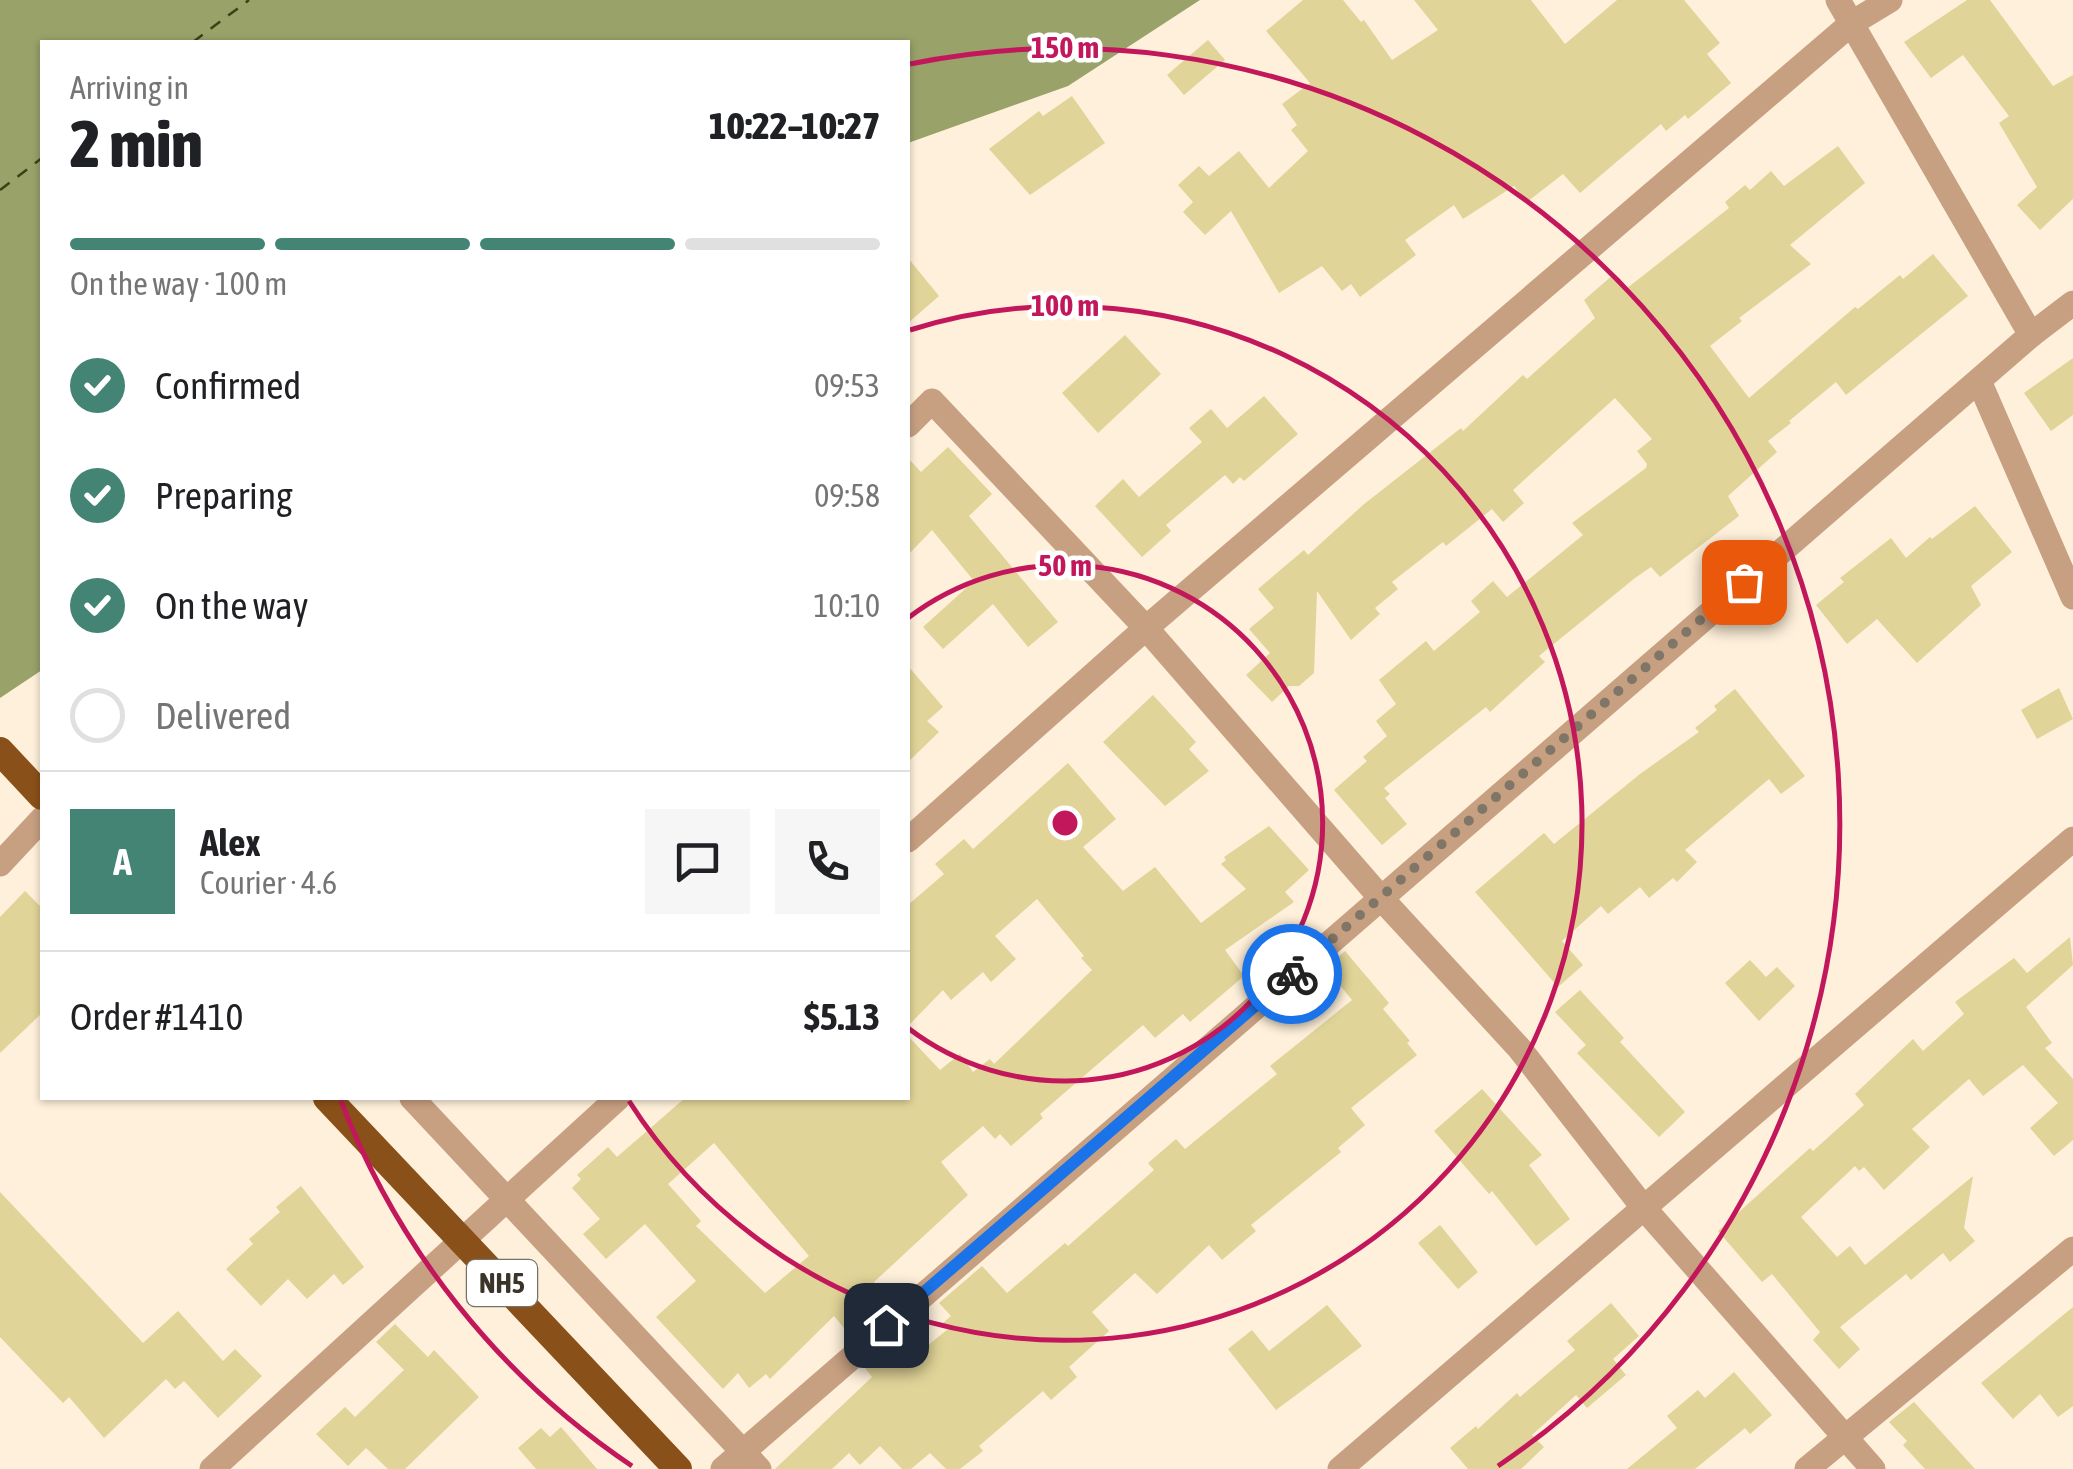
<!DOCTYPE html>
<meta charset="utf-8">
<style>
body{margin:0;font-family:"Asap Condensed",sans-serif;background:#f6f6f6;color:#202124;height:100vh;display:flex;flex-direction:column;font-size:38px;white-space:nowrap}
*{box-sizing:border-box;margin:0}
p{font-size:32px;color:#757577}
.icon{flex:none;width:55px;height:55px;fill:none;stroke:currentColor;stroke-width:2;stroke-linecap:round;stroke-linejoin:round}
.map{position:relative;flex:1;overflow:hidden}
.side{position:absolute;left:40px;top:40px;width:870px;height:1060px;display:flex;flex-direction:column;background:#fff;border-radius:0px;box-shadow:0 2px 8px #0004}
.side>*{flex:none}
.pin{position:absolute;display:grid;place-items:center;width:85px;height:85px;color:#fff;margin:-42px;border-radius:20px;box-shadow:0 5px 15px #0006}
.courier{position:absolute;display:grid;place-items:center;width:100px;height:100px;margin:-50px;border:8px solid #1a73e8;border-radius:50%;background:#fff;color:#222;box-shadow:0 2px 12px #0007}
.head em{font-style:normal;font-weight:800}
.head div{display:flex;flex-direction:column-reverse}
.head{display:flex;align-items:center;justify-content:space-between;height:170px;padding:0 30px}
h1{font-size:65px;font-weight:800;line-height:75px}
.bar{display:grid;grid-template-columns:repeat(4,1fr);gap:15px 10px;align-content:center;height:120px;padding:0 30px}
.bar i{height:12px;border-radius:8px;background:#e0e0e0}
.bar .on{background:#438474}
.bar p{grid-column:span 4}
.line{display:flex;align-items:center;gap:25px;padding:0 30px;border-top:2px solid #e0e0e0}
.line div{flex:1}
.round{display:grid;place-items:center;flex:none;width:105px;height:105px;border-radius:0px;background:#f6f6f6}
ol{padding:0 30px;list-style:none}
li{display:flex;align-items:center;gap:30px;height:110px}
li p{margin-inline-start:auto}
li .icon{padding:10px;border-radius:50%;background:#438474;color:#fff;stroke-width:4}
li:last-child{color:#757577}
li i{width:55px;height:55px;border:5px solid #e0e0e0;border-radius:50%}
.map>svg:first-child{display:block}
.water{fill:#98a269}
.lines{fill:none;stroke-linecap:round;stroke-linejoin:round}
.ferry{stroke:#3b4115;stroke-width:2.5;stroke-dasharray:12 10;stroke-linecap:butt}
.building{fill:#e1d498;fill-rule:evenodd}
.minor{stroke:#c79f81;stroke-width:25}
.trunk{stroke:#8a5019;stroke-width:28}
.trunk-bridge{stroke:#8a5019;stroke-width:28}
.done{stroke:#7f7667;stroke-width:10;stroke-dasharray:0 18}
.route{stroke:#1a73e8;stroke-width:12}
.ring{fill:none;stroke:#c2185b;stroke-width:5}
.labels{text-anchor:middle;dominant-baseline:central;stroke-width:9;stroke-linejoin:round;paint-order:stroke}
.shield{fill:#fff;stroke:#767169;stroke-width:2.5}
.shield-label{font-size:28px;font-weight:bold;fill:#3b3429}
.centre{fill:#c2185b;stroke:#fff;stroke-width:5}
.ring-label{font-size:30px;text-anchor:middle;font-weight:bold;fill:#c2185b;stroke:#fff;stroke-width:9;stroke-linejoin:round;paint-order:stroke}
</style>
<div class="map">
<svg width="2073" height="1469" viewBox="0 0 2073 1469">
<rect width="100%" height="100%" fill="#fef0da"/>
<polygon class="water" points="0,0 1200,0 1068,86 908,143 908,42 42,42 42,670 0,698"/>
<g class="lines">
<g class="ferry">
<polyline points="193,42 249,0"/>
<polyline points="0,190 42,158"/>
</g>
</g>
<g class="building">
<polygon points="1303,0 1343,0 1361,22 1364,20 1392,60 1438,30 1414,0 1531,0 1565,44 1617,0 1684,0 1720,43 1707,54 1731,83 1688,119 1685,115 1666,131 1661,124 1580,193 1563,174 1527,202 1514,186 1463,219 1454,205 1405,240 1416,255 1360,297 1351,284 1342,291 1322,266 1279,293 1231,211 1205,235 1183,212 1193,202 1178,185 1199,166 1209,176 1239,151 1269,188 1308,151 1291,130 1297,125 1282,104 1310,83 1266,31"/>
<polygon points="1967,0 1990,0 2053,86 2073,75 2073,199 2040,230 2017,205 2037,187 1999,123 2009,116 1963,55 1931,78 1904,42"/>
<polygon points="1208,40 1225,60 1184,95 1167,75"/>
<polygon points="1072,96 1105,143 1030,195 989,149 1039,111 1043,116"/>
<polygon points="1838,146 1865,183 1790,245 1811,264 1739,318 1742,321 1710,346 1749,398 1855,307 1858,309 1900,275 1903,279 1933,254 1968,296 1846,395 1836,382 1789,421 1791,423 1768,441 1777,452 1728,496 1739,516 1660,577 1651,567 1635,578 1539,656 1545,662 1490,712 1486,707 1384,788 1390,794 1385,798 1407,824 1382,845 1334,790 1367,761 1363,757 1387,736 1376,721 1396,704 1379,680 1426,641 1434,651 1480,612 1471,601 1493,581 1507,597 1583,535 1572,523 1646,468 1647,464 1637,451 1652,439 1615,398 1513,490 1524,503 1503,522 1492,509 1446,546 1443,542 1392,582 1398,589 1375,608 1380,614 1351,640 1317,591 1314,673 1299,686 1289,686 1272,702 1246,675 1270,653 1249,629 1274,608 1258,589 1304,550 1308,555 1363,505 1461,428 1463,431 1523,375 1527,379 1595,318 1584,300 1613,275 1626,289 1729,208 1725,202 1745,185 1750,190 1771,171 1784,186"/>
<polygon points="908,258 939,296 908,323"/>
<polygon points="1125,335 1161,374 1098,433 1062,393"/>
<polygon points="2073,358 2073,415 2051,431 2024,393"/>
<polygon points="1264,396 1298,434 1244,481 1240,477 1233,484 1225,475 1166,525 1171,531 1142,557 1095,506 1123,479 1139,497 1202,442 1189,428 1211,409 1227,428"/>
<polygon points="948,447 992,494 969,516 1058,622 1028,647 993,604 943,649 923,627 974,581 932,530 908,555 908,458 921,472"/>
<polygon points="1975,506 2012,552 1971,586 1981,605 1917,663 1877,619 1847,644 1816,605 1844,582 1840,578 1891,538 1906,558 1930,537 1932,539"/>
<polygon points="908,666 943,707 927,721 939,732 908,762"/>
<polygon points="2059,688 2073,719 2037,739 2021,710"/>
<polygon points="1735,689 1805,776 1781,794 1769,779 1685,850 1697,862 1677,882 1673,878 1649,898 1640,887 1608,914 1601,906 1562,941 1583,965 1558,987 1475,892 1544,833 1554,844 1640,774 1699,732 1695,728 1717,710 1714,706"/>
<polygon points="1153,695 1196,742 1189,749 1209,771 1165,806 1103,742"/>
<path d="M1068,763L1116,819L1083,847L1123,891L1155,867L1201,923L1246,889L1221,864L1226,860L1224,857L1269,826L1309,870L1285,892L1294,902L1225,950L1244,976L1190,1022L1183,1014L1155,1038L1143,1025L1040,1114L1043,1118L1011,1146L1000,1134L995,1139L983,1126L941,1162L968,1195L874,1282L888,1297L848,1333L834,1316L770,1379L766,1374L749,1388L738,1373L723,1389L656,1317L696,1281L645,1224L606,1259L583,1234L600,1219L572,1188L581,1179L577,1175L608,1147L617,1157L685,1098H908V1036L940,1070L960,1054L973,1072L990,1059L994,1064L1092,970L1081,958L1084,956L1037,899L995,936L1016,959L991,982L983,972L951,1000L943,990L908,1026V905L944,874L935,864L964,839L973,849ZM714,1143L809,1256L765,1293L696,1226L701,1221L668,1184Z"/>
<polygon points="25,891 42,908 42,1013 0,1053 0,917"/>
<polygon points="2070,937 2073,965 2026,1007 2052,1043 2045,1048 2073,1079 2073,1140 2054,1156 2030,1128 2058,1103 2023,1065 1983,1096 1969,1079 1912,1129 1930,1147 1884,1190 1864,1167 1859,1171 1855,1166 1801,1217 1837,1257 1850,1246 1865,1265 1973,1176 1964,1228 1975,1241 1950,1262 1943,1253 1911,1280 1906,1274 1840,1327 1860,1349 1839,1369 1813,1340 1820,1332 1772,1274 1762,1282 1718,1231 1810,1148 1813,1151 1864,1105 1855,1094 1913,1039 1923,1051 1964,1014 1955,1002 2014,958 2027,973"/>
<polygon points="1345,951 1389,1003 1383,1009 1410,1041 1407,1043 1417,1055 1351,1108 1365,1125 1338,1148 1341,1152 1251,1225 1256,1231 1222,1260 1209,1245 1157,1294 1135,1273 1092,1312 1109,1331 1069,1367 1077,1377 1051,1400 1043,1391 979,1446 983,1451 960,1469 946,1469 930,1453 911,1469 902,1469 880,1446 860,1465 849,1453 832,1469 775,1469 872,1377 865,1368 886,1351 900,1368 948,1329 943,1323 951,1316 939,1303 982,1266 1007,1293 1065,1243 1068,1246 1154,1170 1148,1163 1176,1139 1185,1149 1277,1074 1270,1066 1352,1000 1326,968"/>
<polygon points="1750,960 1766,977 1777,967 1795,986 1759,1021 1725,983"/>
<polygon points="1580,990 1624,1038 1620,1042 1685,1112 1659,1137 1577,1053 1586,1045 1555,1012"/>
<polygon points="1482,1089 1542,1155 1529,1165 1570,1219 1536,1246 1492,1191 1489,1194 1434,1131"/>
<polygon points="301,1186 364,1267 343,1285 334,1274 307,1299 288,1279 261,1306 226,1269 253,1244 249,1239 280,1212 276,1207"/>
<polygon points="0,1192 143,1343 178,1311 223,1361 235,1349 262,1376 218,1418 184,1381 175,1389 166,1379 104,1438 69,1397 63,1403 0,1337"/>
<polygon points="1440,1225 1478,1272 1458,1289 1418,1243"/>
<polygon points="1611,1303 1639,1336 1613,1359 1626,1375 1587,1408 1576,1395 1532,1435 1544,1447 1521,1469 1468,1469 1450,1448 1476,1426 1478,1429 1517,1393 1520,1397 1575,1350 1567,1341"/>
<polygon points="1327,1305 1362,1346 1276,1410 1228,1349 1252,1330 1269,1351"/>
<polygon points="2073,1307 2073,1406 2058,1417 2040,1394 2013,1419 1981,1383"/>
<polygon points="395,1324 428,1357 434,1350 479,1397 405,1469 388,1469 366,1448 348,1466 316,1434 345,1407 355,1417 404,1370 376,1342"/>
<polygon points="1734,1372 1772,1415 1750,1434 1745,1428 1695,1469 1627,1469 1677,1428 1667,1416 1698,1390 1705,1398"/>
<polygon points="1914,1402 1975,1469 1925,1469 1903,1445 1907,1441 1889,1422"/>
<polygon points="561,1427 597,1469 536,1469 518,1448 541,1428 550,1437"/>
</g>
<g class="lines">
<g class="minor">
<polyline points="1838,0 2031,335"/>
<polyline points="1979,381 2073,597"/>
<polyline points="908,425 932,401 1146,628 1380,897 1519,1048 1643,1207 1873,1469"/>
<polyline points="908,840 1146,628 1852,23 1890,0"/>
<polyline points="0,864 42,819"/>
<polyline points="412,1098 759,1469"/>
<polyline points="212,1469 618,1098"/>
<polyline points="723,1469 2031,335 2073,303"/>
<polyline points="1340,1469 2073,839"/>
<polyline points="1807,1469 2073,1249"/>
</g>
<polyline class="trunk" points="0,751 42,796"/>
<polyline class="trunk-bridge" points="327,1098 678,1469"/>
</g>
<g class="lines">
<polyline class="done" points="1292,974 1744,582"/>
<polyline class="route" points="886,1325 1292,974"/>
</g>
<g class="ring">
<path d="M908 618A258 258 0 1 1 908 1028"/>
<path d="M910 330A517 517 0 1 1 629 1101"/>
<path d="M632 1466A775 775 0 0 1 341 1101M910 64A775 775 0 0 1 1498 1466"/>
</g>
<g class="labels">
<rect class="shield" x="467" y="1260" width="70" height="46" rx="8"/>
<g class="shield-label">
<text x="502" y="1283">NH5</text>
</g>
</g>
<circle cx="1065" cy="823" r="15" class="centre"/>
<g class="ring-label">
<text x="1065" y="58">150 m</text>
<text x="1065" y="316">100 m</text>
<text x="1065" y="576">50 m</text>
</g>
</svg>
<div class="pin" style="left:1744px;top:582px;background:#ea580c"><svg class="icon" aria-label="bag" viewBox="0 0 24 24"><path d="M5 8h14l-1 12H6zM9 8a3 3 0 0 1 6 0"/></svg></div>
<div class="pin" style="left:886px;top:1325px;background:#1f2937"><svg class="icon" aria-label="home" viewBox="0 0 24 24"><path d="M3 11l9-7 9 7M6 9v11h12V9"/></svg></div>
<div class="courier" style="left:1292px;top:974px"><svg class="icon" aria-label="bike" viewBox="0 0 24 24"><circle cx="6" cy="16" r="4"/><circle cx="18" cy="16" r="4"/><path d="M6 16l4-8h5l3 8M10 8l3 8H6M13 5h3"/></svg></div>
<section class="side">
<div class="head"><div><h1>2 min</h1><p>Arriving in</p></div><em>10:22–10:27</em></div>
<div class="bar"><i class="on"></i><i class="on"></i><i class="on"></i><i></i><p>On the way · 100 m</p></div>
<ol>
<li><svg class="icon" aria-label="check" viewBox="0 0 24 24"><path d="M5 12l5 5 9-10"/></svg>Confirmed<p>09:53</p></li>
<li><svg class="icon" aria-label="check" viewBox="0 0 24 24"><path d="M5 12l5 5 9-10"/></svg>Preparing<p>09:58</p></li>
<li><svg class="icon" aria-label="check" viewBox="0 0 24 24"><path d="M5 12l5 5 9-10"/></svg>On the way<p>10:10</p></li>
<li><i></i>Delivered</li>
</ol>
<div class="line" style="height:180px"><b class="round" style="background:#438474;color:#fff">A</b><div><b>Alex</b><p>Courier · 4.6</p></div><a class="round"><svg class="icon" aria-label="chat" viewBox="0 0 24 24"><path d="M4 5h16v11H9l-5 4z"/></svg></a><a class="round"><svg class="icon" aria-label="phone" viewBox="0 0 24 24"><path d="M5 4h4l2 5-3 2q2 4 5 5l2-3 5 2v4C11 20 4 13 5 4z"/></svg></a></div>
<div class="line" style="height:130px"><div>Order #1410</div><b>$5.13</b></div>
</section>
</div>
